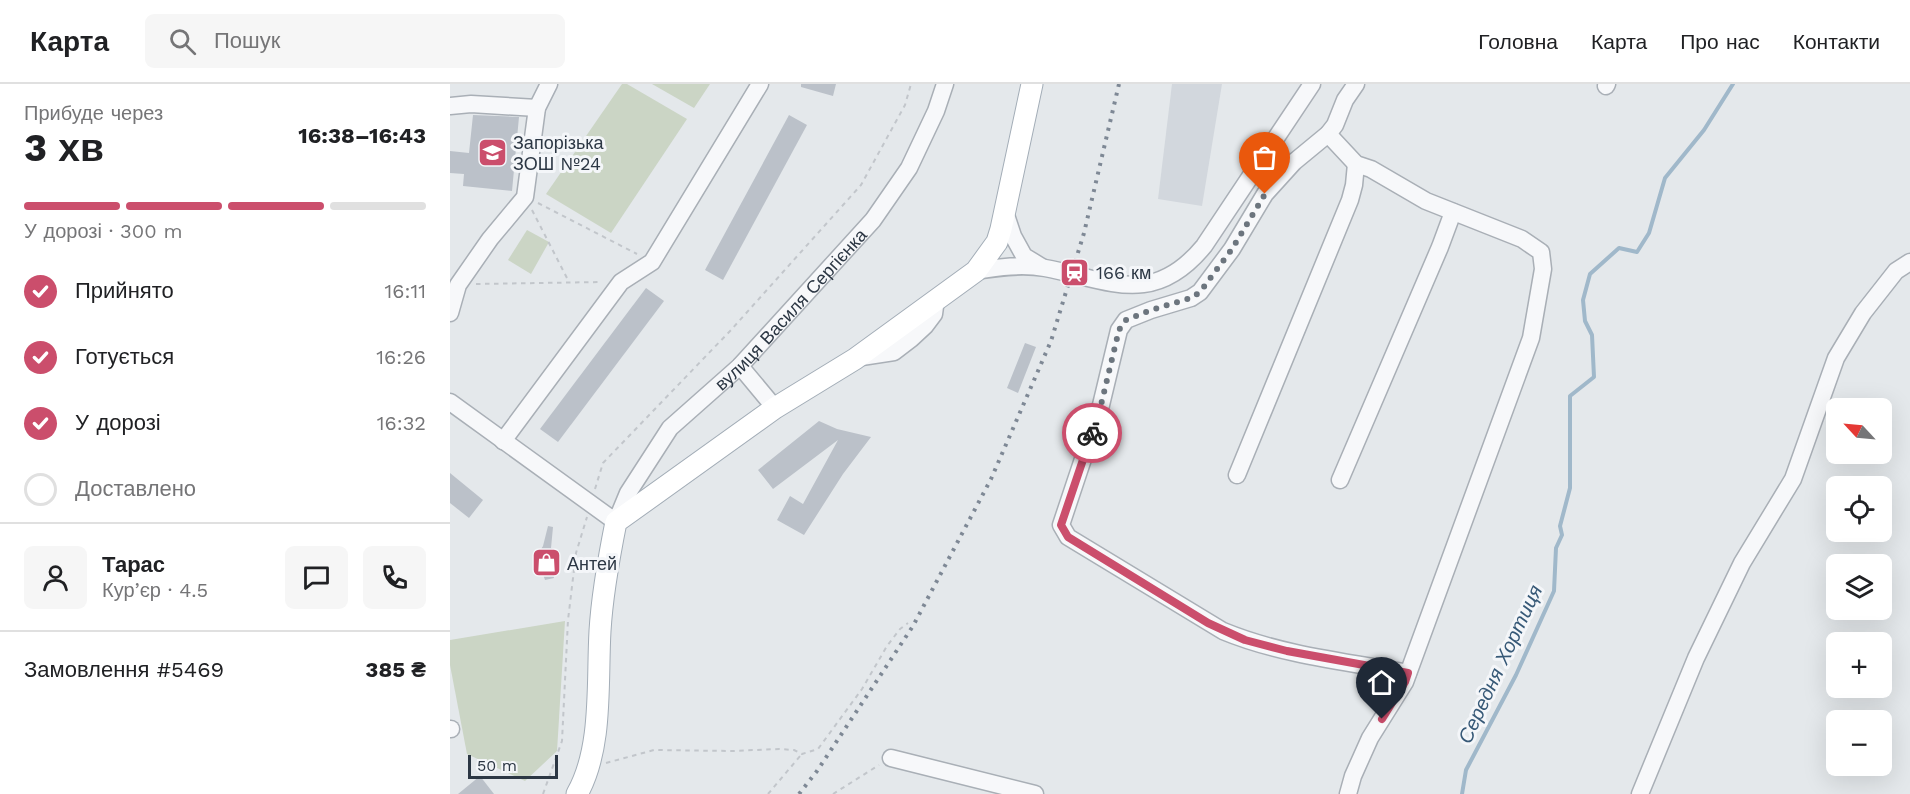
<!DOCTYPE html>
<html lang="uk">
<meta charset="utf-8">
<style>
body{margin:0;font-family:"Work Sans",sans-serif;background:#f6f6f6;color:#202124;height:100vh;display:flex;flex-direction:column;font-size:22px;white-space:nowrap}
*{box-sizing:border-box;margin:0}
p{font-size:20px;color:#757577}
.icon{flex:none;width:33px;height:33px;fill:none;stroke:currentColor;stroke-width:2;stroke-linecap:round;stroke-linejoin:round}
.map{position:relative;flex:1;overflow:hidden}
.panel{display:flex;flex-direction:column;background:#fff;width:450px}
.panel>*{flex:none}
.needle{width:39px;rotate:296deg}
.fabs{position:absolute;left:1376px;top:314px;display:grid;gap:12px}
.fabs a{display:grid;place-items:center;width:66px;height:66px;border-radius:9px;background:#fff;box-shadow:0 6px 24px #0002;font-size:30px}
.scale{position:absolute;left:18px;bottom:15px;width:90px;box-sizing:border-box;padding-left:6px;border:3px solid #2c3744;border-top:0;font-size:16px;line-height:21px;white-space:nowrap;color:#2c3744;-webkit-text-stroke:4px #f4f6f9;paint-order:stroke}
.pin{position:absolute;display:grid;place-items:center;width:51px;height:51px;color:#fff;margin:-62px -26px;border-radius:50% 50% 50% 0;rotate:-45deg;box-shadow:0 0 6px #0007}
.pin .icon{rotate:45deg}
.courier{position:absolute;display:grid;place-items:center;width:60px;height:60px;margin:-30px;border:4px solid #cb4e6c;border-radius:50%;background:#fff;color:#222;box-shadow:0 2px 8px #0007}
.head em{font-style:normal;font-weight:700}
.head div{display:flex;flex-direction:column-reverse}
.head{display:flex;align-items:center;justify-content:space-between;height:102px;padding:0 24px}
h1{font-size:39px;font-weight:700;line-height:45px}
.bar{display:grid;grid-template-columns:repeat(4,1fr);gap:9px 6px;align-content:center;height:72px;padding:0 24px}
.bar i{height:8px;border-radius:4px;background:#e0e0e0}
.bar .current{background:#cb4e6c}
.bar p{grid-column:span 4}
.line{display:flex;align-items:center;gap:15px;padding:0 24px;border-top:2px solid #e0e0e0}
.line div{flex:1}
.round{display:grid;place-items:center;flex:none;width:63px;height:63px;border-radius:9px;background:#f6f6f6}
ol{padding:0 24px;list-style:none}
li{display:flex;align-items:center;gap:18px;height:66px}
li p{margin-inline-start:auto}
li .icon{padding:6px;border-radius:50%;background:#cb4e6c;color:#fff;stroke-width:4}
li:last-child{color:#757577}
li i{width:33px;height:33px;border:3px solid #e0e0e0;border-radius:50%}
header{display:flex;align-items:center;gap:36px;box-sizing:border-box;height:84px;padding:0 30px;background:#fff;border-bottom:2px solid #e0e0e0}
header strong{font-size:28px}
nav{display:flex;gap:33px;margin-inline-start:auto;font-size:21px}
.search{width:420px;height:54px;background:#f6f6f6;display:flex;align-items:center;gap:15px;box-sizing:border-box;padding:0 21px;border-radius:9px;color:#757577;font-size:22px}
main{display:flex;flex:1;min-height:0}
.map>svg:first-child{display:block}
.built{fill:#d2d7dd}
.green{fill:#cbd5c5}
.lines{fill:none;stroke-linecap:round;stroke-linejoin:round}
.stream{stroke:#a0b8ca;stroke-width:4}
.building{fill:#bbc1c9}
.minor-casing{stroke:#a9afb6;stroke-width:19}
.major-casing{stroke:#a3adb7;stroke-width:23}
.path{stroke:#c2c6cb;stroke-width:2;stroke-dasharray:4.5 4.5;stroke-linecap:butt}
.minor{stroke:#f7f8fa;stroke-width:16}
.major{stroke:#fff;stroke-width:21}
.rail{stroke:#7e8895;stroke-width:4;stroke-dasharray:3 6;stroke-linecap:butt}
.done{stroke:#6c757e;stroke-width:6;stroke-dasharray:0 10.8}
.route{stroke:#cb4e6c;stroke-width:8}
.labels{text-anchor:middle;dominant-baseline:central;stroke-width:6;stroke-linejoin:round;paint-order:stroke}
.poi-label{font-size:18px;fill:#2c3744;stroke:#f4f6f9;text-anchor:start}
.street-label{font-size:18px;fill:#2c3744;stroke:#f4f6f9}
.water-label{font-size:20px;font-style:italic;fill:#375977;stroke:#f4f6f9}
</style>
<header>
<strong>Карта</strong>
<div class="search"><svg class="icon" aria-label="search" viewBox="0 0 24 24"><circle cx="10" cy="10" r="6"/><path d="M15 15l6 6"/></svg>Пошук</div>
<nav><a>Головна</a><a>Карта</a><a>Про нас</a><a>Контакти</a></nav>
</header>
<main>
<section class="panel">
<div class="head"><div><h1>3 хв</h1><p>Прибуде через</p></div><em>16:38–16:43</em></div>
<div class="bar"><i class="current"></i><i class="current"></i><i class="current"></i><i></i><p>У дорозі · 300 m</p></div>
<ol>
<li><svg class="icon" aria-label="check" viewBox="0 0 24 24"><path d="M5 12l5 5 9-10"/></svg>Прийнято<p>16:11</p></li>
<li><svg class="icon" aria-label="check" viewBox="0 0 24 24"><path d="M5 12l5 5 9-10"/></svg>Готується<p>16:26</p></li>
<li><svg class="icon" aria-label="check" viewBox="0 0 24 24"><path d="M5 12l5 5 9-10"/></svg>У дорозі<p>16:32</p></li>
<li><i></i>Доставлено</li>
</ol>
<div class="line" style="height:108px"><a class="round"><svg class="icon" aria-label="person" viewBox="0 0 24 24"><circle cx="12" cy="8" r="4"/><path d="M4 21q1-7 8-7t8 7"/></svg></a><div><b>Тарас</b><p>Кур’єр · 4.5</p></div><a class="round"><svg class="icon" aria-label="chat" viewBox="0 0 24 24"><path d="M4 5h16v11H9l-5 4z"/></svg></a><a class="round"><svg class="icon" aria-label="phone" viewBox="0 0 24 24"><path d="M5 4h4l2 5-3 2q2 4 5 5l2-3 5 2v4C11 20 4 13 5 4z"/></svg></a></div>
<div class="line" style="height:78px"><div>Замовлення #5469</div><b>385 ₴</b></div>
</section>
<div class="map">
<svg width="1460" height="710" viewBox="0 0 1460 710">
<rect width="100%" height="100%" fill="#e4e8eb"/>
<polygon class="built" points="722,0 772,0 752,122 708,115"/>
<g class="green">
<polygon points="172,0 177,0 237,35 161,149 96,110"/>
<polygon points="202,0 260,0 244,24"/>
<polygon points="77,146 99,158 81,190 58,176"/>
<polygon points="115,537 107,667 75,697 17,670 0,581 0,556"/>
</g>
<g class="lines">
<polyline class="stream" points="1012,710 1016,686 1066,591 1104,507 1106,464 1112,451 1110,442 1120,404 1120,312 1144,293 1142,251 1135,237 1133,216 1140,190 1169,164 1187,168 1199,149 1215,94 1254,46 1283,0"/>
</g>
<g class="building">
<polygon points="351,0 386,0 383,12 351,3"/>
<polygon points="23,31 69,33 62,107 13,102 14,90 0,89 0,67 19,69"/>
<polygon points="339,31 357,41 273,196 255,186"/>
<polygon points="196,204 214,217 108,358 90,345"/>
<polygon points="575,259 586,263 568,309 557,304"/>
<polygon points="369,337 387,345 421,353 393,390 354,451 327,436 340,412 353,420 388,356 323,405 308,386"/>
<polygon points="0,389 33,416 19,434 0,419"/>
<polygon points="98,442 103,443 101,464 110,467 102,485 104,494 95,496 92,487 86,485 91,474 87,472 93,462"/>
<polygon points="30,692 44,710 8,710"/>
</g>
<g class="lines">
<defs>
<g id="minor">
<path d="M906,0L895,16L885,41L878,50L844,78L815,110L782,165L750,208L741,214L701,226L676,236L669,246L651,321L611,441L618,453L773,547C831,571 897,578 958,589"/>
<polyline points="1156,2 1157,0"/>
<polyline points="0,22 21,20 87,24"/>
<polyline points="878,50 906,80 921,85 976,117 1072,155 1091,168 1093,185 1081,254 955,598 920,654 903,692 898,710"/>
<polyline points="555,128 563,152 574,172 592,183"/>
<path d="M526,187C549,183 572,180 595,184C659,196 703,224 754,162L862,0"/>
<polyline points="0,229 8,201 40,155 75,113 87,24 99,0"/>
<polyline points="405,274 444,268 461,255 475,242 484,230 486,215"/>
<polyline points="290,282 325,324"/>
<path id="s1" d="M0,318L166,438L178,409L220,344L290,282L423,136L459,84L486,27L495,0"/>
<polyline points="53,357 171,198 202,178 310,0"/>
<polyline points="787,391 900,116 904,101 906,80"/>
<polyline points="890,396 990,163 1003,128"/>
<polyline points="0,645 1,645"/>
<polyline points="441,674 585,710"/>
<polyline points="1190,710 1246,574 1292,479 1343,395 1386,274 1413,229 1446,187 1460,178"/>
</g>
<path id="major" d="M127,710C153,664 147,599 150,547C152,512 159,473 166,438L325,324L405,275L526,187L547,158L551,145L582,0"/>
</defs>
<use href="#minor" class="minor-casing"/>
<use href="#major" class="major-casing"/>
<g class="path">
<polyline points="88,119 187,170"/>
<polyline points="82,126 119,198"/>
<polyline points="26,200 152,198"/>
<polyline points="145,405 153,379 281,246 411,101 455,21 461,0"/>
<polyline points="156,679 204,666 282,667 329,665 344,666 352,670 368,665 412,605 437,562 450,545 458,539"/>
<polyline points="93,710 112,657 118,536 126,469 137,433"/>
<polyline points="318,710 351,671"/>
<polyline points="383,710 429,681"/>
</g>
<use href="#minor" class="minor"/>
<use href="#major" class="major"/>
<polyline class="rail" points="349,710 367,687 463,542 541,395 601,257 634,149 669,0"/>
</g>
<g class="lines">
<polyline class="done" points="642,349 651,321 669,246 676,236 701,226 741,214 750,208 782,165 815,110"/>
<polyline class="route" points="642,349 611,441 618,453 758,539 795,556 837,567 958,589 955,598 932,635"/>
</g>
<defs>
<symbol id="school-square" viewBox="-11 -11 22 22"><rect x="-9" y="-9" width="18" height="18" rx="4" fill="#cb4e6c" stroke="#f4f6f9"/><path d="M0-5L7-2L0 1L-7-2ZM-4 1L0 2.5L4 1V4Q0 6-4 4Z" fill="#fff"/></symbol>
<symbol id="station-square" viewBox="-11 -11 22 22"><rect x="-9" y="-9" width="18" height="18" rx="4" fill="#cb4e6c" stroke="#f4f6f9"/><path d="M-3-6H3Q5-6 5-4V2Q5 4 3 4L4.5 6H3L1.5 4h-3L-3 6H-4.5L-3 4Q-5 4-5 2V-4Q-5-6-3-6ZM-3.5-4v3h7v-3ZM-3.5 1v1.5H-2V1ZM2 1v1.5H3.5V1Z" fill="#fff"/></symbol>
<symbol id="shop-square" viewBox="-11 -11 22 22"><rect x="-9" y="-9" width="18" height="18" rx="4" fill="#cb4e6c" stroke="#f4f6f9"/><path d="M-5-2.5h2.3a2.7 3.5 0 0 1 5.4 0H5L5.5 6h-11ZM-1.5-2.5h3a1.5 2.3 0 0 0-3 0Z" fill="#fff"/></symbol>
</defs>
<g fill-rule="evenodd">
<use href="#school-square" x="26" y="52" width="33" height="33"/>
<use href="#station-square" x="608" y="172" width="33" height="33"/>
<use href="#shop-square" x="80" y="462" width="33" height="33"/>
</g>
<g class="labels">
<g class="poi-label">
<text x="63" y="58">Запорізька<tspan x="63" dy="21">ЗОШ №24</tspan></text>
<text x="646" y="188">166 км</text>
<text x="117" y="479">Антей</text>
</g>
<g class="street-label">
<text stroke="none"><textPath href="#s1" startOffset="483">вулиця Василя Сергієнка</textPath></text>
</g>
<g class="water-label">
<text transform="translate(1050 580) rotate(-65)">Середня Хортиця</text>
</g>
</g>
</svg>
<div class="fabs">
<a><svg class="needle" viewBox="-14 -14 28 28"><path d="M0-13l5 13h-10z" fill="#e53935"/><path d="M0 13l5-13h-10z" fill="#757577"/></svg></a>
<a><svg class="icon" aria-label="locate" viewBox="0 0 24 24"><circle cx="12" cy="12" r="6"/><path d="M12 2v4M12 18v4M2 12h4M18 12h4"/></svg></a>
<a><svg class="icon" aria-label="layers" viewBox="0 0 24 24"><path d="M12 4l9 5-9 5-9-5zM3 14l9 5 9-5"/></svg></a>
<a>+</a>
<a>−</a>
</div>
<div class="scale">50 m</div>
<div class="pin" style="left:815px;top:110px;background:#ea580c"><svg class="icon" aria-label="bag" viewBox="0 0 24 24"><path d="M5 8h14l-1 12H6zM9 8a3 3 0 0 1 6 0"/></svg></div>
<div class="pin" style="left:932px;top:635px;background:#1f2937"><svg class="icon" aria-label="home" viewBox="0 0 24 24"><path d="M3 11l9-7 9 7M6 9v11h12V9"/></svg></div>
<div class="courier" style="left:642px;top:349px"><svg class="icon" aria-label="bike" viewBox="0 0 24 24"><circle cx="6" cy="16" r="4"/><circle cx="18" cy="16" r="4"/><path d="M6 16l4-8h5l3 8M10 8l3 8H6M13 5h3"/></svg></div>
</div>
</main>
